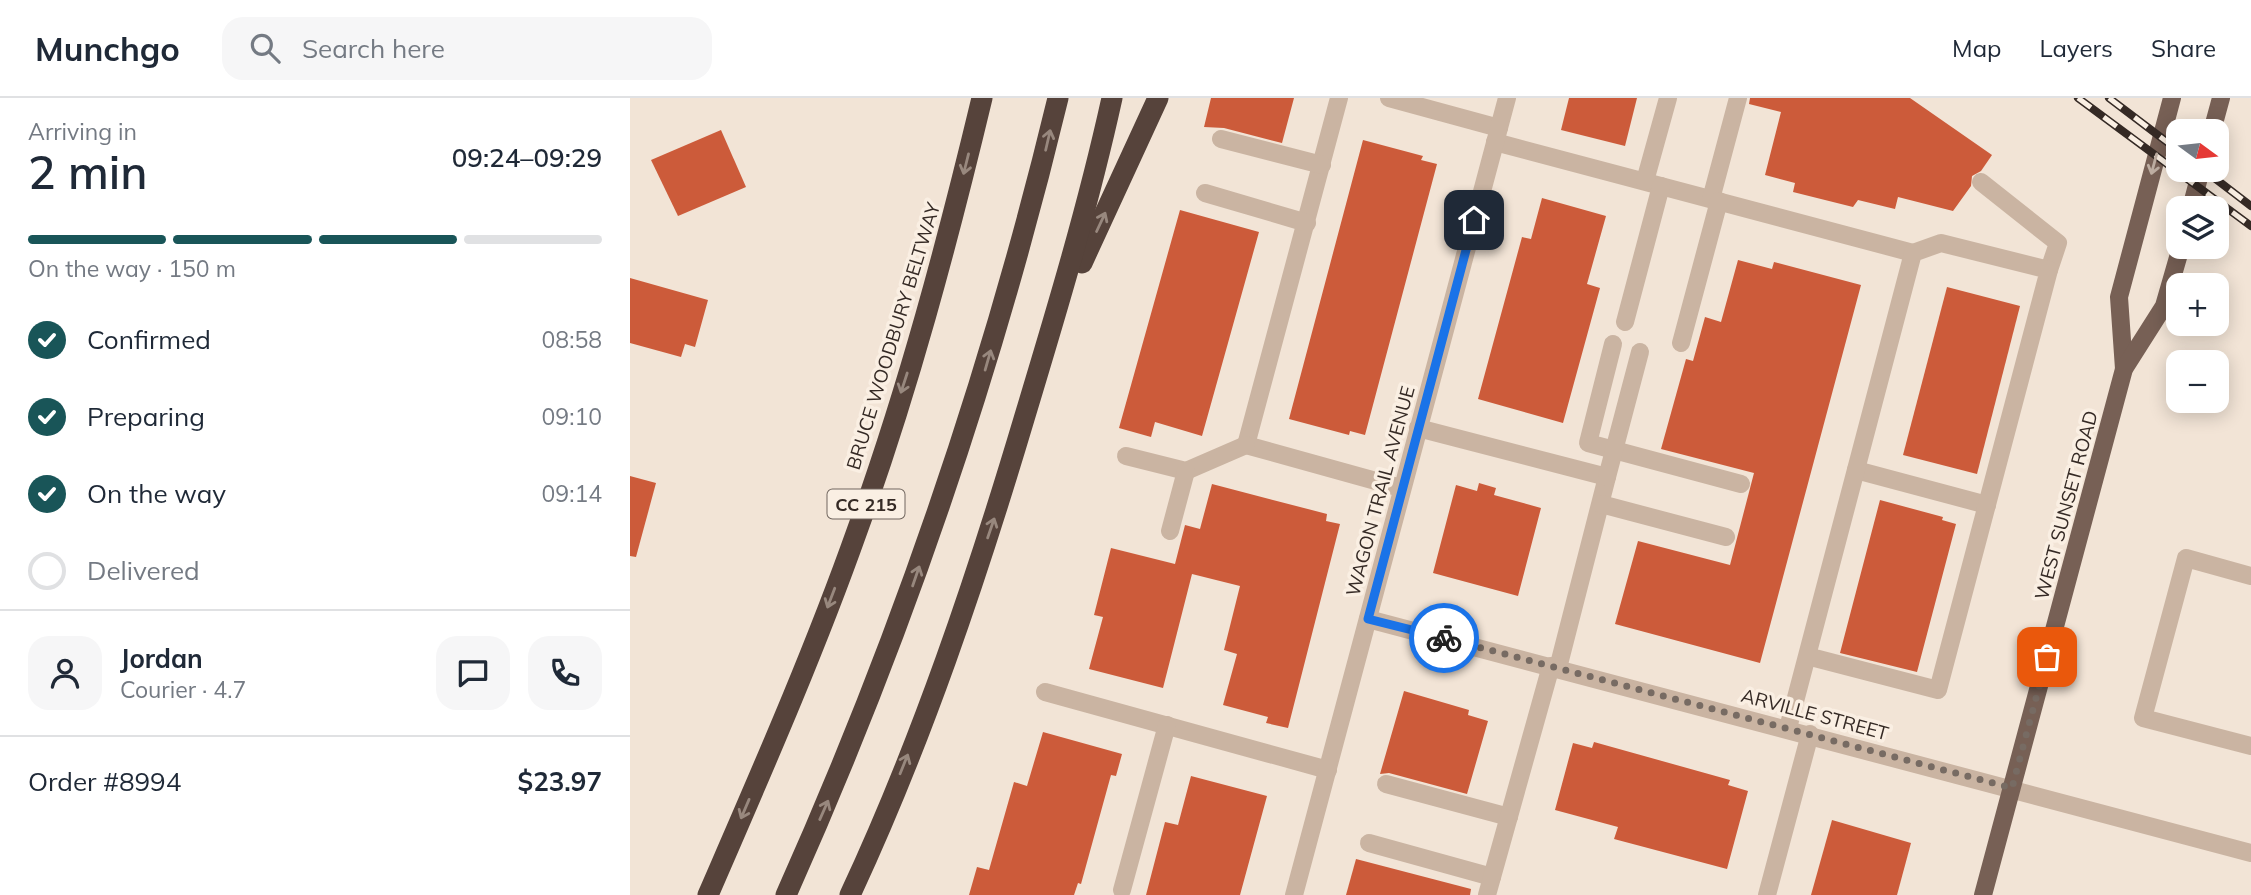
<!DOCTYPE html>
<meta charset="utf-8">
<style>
body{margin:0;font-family:Mulish,sans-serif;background:#f6f6f7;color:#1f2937;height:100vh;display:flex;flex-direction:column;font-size:26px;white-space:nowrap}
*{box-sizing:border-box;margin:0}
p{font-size:23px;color:#747a83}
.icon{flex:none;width:38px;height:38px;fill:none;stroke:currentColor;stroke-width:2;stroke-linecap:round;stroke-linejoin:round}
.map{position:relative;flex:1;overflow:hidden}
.details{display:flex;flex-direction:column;background:#fff;width:630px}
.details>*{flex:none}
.needle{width:46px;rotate:105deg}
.tools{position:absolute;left:1536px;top:21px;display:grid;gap:14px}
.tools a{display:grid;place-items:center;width:63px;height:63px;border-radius:14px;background:#fff;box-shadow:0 4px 18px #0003;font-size:35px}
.pin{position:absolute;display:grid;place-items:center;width:60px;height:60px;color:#fff;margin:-30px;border-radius:14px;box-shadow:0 4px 10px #0006}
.courier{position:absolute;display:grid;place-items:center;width:70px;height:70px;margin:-35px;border:5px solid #1a73e8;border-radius:50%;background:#fff;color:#222;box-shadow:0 2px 9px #0007}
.overview em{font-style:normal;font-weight:600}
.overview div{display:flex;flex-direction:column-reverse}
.overview{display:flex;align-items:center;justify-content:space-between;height:119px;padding:0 28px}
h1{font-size:46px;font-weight:600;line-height:52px}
.bar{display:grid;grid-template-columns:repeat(4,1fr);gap:10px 7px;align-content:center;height:84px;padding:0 28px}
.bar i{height:9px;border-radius:5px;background:#e0e1e3}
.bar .selected{background:#195558}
.bar p{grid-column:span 4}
.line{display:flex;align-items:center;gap:18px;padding:0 28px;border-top:2px solid #e0e1e3}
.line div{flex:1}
.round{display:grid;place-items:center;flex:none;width:74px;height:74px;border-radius:21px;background:#f6f6f7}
ol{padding:0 28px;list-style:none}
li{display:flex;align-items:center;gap:21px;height:77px}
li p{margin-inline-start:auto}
li .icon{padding:7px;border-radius:50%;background:#195558;color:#fff;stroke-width:4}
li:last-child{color:#747a83}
li i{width:38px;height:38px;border:4px solid #e0e1e3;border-radius:50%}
header{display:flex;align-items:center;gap:42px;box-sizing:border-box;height:98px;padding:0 35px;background:#fff;border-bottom:2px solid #e0e1e3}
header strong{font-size:33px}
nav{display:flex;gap:38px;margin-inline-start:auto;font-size:24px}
.search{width:490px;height:63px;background:#f6f6f7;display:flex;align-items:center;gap:18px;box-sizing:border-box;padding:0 24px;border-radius:21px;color:#747a83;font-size:26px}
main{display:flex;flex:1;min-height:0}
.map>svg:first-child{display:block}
.building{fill:#cc5b3a}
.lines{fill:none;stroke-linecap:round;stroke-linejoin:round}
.minor{stroke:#cab4a2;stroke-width:18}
.major{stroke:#776055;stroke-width:18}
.highway{stroke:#56433b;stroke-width:21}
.rail-casing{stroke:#352a25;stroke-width:8}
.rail{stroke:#faefe3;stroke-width:5;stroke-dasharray:16;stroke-linecap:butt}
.oneway{stroke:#98887e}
.oneway2{stroke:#bfafa3}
.done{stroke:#776b63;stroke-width:7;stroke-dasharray:0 12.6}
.route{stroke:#1a73e8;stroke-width:9}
.labels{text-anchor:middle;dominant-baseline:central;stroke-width:7;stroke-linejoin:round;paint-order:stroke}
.shield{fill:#faefe3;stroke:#70655e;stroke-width:2}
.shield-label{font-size:18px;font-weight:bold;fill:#352a25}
.street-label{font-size:19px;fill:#352a25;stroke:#faefe3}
</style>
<header>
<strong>Munchgo</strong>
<div class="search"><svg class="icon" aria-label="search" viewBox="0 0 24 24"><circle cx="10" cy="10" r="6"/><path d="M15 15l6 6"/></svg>Search here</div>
<nav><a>Map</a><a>Layers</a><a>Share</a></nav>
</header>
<main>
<section class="details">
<div class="overview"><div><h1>2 min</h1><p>Arriving in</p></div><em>09:24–09:29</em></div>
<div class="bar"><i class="selected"></i><i class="selected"></i><i class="selected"></i><i></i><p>On the way · 150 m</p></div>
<ol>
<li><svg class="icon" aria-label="check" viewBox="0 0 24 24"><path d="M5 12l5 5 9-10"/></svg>Confirmed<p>08:58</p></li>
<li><svg class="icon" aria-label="check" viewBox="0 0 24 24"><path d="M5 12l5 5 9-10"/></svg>Preparing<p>09:10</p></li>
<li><svg class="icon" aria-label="check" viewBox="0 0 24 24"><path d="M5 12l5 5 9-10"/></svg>On the way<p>09:14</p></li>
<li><i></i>Delivered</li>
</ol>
<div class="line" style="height:126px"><a class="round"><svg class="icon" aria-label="person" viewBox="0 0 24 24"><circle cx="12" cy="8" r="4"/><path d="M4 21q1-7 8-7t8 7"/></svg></a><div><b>Jordan</b><p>Courier · 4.7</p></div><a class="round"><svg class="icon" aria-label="chat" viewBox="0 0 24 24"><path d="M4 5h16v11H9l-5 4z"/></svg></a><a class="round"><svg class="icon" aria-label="phone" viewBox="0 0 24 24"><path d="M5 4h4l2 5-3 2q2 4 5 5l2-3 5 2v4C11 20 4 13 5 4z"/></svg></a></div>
<div class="line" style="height:91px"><div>Order #8994</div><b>$23.97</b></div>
</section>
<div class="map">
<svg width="1621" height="797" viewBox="0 0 1621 797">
<rect width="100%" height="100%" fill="#f2e4d6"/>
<g class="building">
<polygon points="581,0 664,0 652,45 594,30 574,29"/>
<polygon points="939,0 1007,0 995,48 931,32"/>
<polygon points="1120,0 1280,0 1362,57 1351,73 1342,78 1341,88 1323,113 1268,99 1265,111 1228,102 1223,109 1163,94 1165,85 1135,77 1151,14 1119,6"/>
<polygon points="91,32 116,89 48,118 21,62"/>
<polygon points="733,42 793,58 791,62 807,66 735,337 720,333 719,337 659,321"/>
<polygon points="912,100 976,118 957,186 970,190 933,325 848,301 892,139 901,141"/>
<polygon points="550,112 629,134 572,338 525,324 521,339 489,330"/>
<polygon points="1108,162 1142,171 1144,164 1231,187 1130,565 985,526 1008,443 1100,467 1124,375 1031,351 1056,261 1063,263 1075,219 1091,224"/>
<polygon points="0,180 78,202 65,249 55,246 51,259 0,245"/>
<polygon points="1317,189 1390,208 1347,376 1273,357"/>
<polygon points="0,378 26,385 6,459 0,458"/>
<polygon points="849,385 866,390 864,397 911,410 888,498 803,475 826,387 847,393"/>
<polygon points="582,386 697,416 696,423 710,426 658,630 636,625 638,619 593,607 607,556 594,552 610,488 562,476 533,590 459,571 473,519 464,517 481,450 545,466 555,427 570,431"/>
<polygon points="1250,402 1313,419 1312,422 1326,426 1287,574 1210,555"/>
<polygon points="774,593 839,612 838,617 858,623 837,696 759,675 750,676"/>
<polygon points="413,634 492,656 486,678 481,677 451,786 448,785 444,797 339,797 347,769 359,772 384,684 397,688"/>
<polygon points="964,644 1100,682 1098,687 1118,693 1097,771 984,741 988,729 925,712 943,645 962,650"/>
<polygon points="561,678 637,698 610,797 516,797 535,724 548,727"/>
<polygon points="1202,722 1281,745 1267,797 1181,797"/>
<polygon points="726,761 841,791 840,797 716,797"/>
</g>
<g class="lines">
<g class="minor">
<polyline points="709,0 616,347 771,390"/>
<polyline points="759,0 869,30"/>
<polyline points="591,41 692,67"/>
<polyline points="865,44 1283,155"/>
<polyline points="1015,83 1038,0"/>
<polyline points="1351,84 1428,145 1419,172"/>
<polyline points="575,95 677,125"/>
<polyline points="1081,101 1108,0"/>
<polyline points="995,224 1031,88"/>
<polyline points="1051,245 1089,103"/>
<polyline points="983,246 958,345 1111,386"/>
<polyline points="788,330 977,379 928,570"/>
<polyline points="496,358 556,373 616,347"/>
<polyline points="1226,372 1357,407"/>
<polyline points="977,379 1010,254"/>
<polyline points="971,406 1096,439"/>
<polyline points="540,433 556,373"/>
<polyline points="1621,478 1556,460 1513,620 1621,648"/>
<polyline points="738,521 1621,755"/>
<polyline points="415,594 698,672"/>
<polyline points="1158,630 1283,155 1311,145 1419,172 1308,592 1177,558"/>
<polyline points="756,686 879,719"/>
<polyline points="739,745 862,779"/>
<polyline points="492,792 537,627"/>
<polyline points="664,797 877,0"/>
<polyline points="857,797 921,568"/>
<polyline points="1137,797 1180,636"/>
</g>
<g class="major">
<polyline points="1582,33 1591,0"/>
<polyline points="1561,110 1571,72"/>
<polyline points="1494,271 1489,199 1542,0"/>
<polyline points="1353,797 1494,271 1534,208 1551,149"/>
</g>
<g class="highway">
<polyline points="452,165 528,0"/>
<path d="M78,797C130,677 183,557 227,433C278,292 317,146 352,0"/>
<path d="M156,797C271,540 362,274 428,0"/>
<path d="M220,797C291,645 346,482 394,321C426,215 458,109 482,0"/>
</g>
<defs>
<g id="rail">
<polyline points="1448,0 1621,128"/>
<polyline points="1479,0 1549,53"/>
<polyline points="1574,72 1621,108"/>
</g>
</defs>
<use href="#rail" class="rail-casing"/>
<use href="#rail" class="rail"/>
</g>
<defs><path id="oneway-shaft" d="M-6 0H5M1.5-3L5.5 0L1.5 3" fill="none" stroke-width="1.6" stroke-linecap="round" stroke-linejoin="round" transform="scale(1.75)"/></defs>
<g class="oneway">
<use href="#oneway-shaft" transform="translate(418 42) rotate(-77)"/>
<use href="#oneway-shaft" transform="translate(336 66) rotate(104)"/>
<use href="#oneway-shaft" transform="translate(471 124) rotate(-65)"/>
<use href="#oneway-shaft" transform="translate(358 262) rotate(-74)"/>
<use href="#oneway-shaft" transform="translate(274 285) rotate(108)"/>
<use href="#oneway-shaft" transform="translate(361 430) rotate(-71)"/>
<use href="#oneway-shaft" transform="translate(286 478) rotate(-71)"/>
<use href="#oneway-shaft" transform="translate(201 500) rotate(111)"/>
<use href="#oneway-shaft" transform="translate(274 666) rotate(-68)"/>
<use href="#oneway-shaft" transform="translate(115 711) rotate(113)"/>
<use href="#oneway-shaft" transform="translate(194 712) rotate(-66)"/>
</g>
<use class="oneway2" href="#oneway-shaft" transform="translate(1524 66) rotate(105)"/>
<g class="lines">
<polyline class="done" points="814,540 1382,690 1417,559"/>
<polyline class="route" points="814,540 738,521 844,122"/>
</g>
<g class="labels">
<rect class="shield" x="197.5" y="391.5" width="77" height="29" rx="5"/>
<g class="shield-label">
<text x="236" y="406">CC 215</text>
</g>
<g class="street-label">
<text transform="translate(263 238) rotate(-73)">BRUCE WOODBURY BELTWAY</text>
<text transform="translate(750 393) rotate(-75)">WAGON TRAIL AVENUE</text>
<text transform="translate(1436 407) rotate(-75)">WEST SUNSET ROAD</text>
<text transform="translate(1185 616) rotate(15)">ARVILLE STREET</text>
</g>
</g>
</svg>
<div class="tools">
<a><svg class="needle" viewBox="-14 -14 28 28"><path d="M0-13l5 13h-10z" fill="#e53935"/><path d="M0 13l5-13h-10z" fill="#747a83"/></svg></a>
<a><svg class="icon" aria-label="layers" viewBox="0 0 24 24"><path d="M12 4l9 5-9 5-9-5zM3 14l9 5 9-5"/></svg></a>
<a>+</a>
<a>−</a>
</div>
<div class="pin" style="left:1417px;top:559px;background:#ea580c"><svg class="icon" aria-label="bag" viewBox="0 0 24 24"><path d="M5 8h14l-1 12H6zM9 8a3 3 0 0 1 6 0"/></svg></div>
<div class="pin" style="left:844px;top:122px;background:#1f2937"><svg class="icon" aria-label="home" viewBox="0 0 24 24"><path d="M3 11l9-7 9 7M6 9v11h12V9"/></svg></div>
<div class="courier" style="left:814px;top:540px"><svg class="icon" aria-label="bike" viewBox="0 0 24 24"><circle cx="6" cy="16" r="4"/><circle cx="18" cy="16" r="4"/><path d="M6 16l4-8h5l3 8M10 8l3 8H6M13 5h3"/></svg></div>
</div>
</main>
